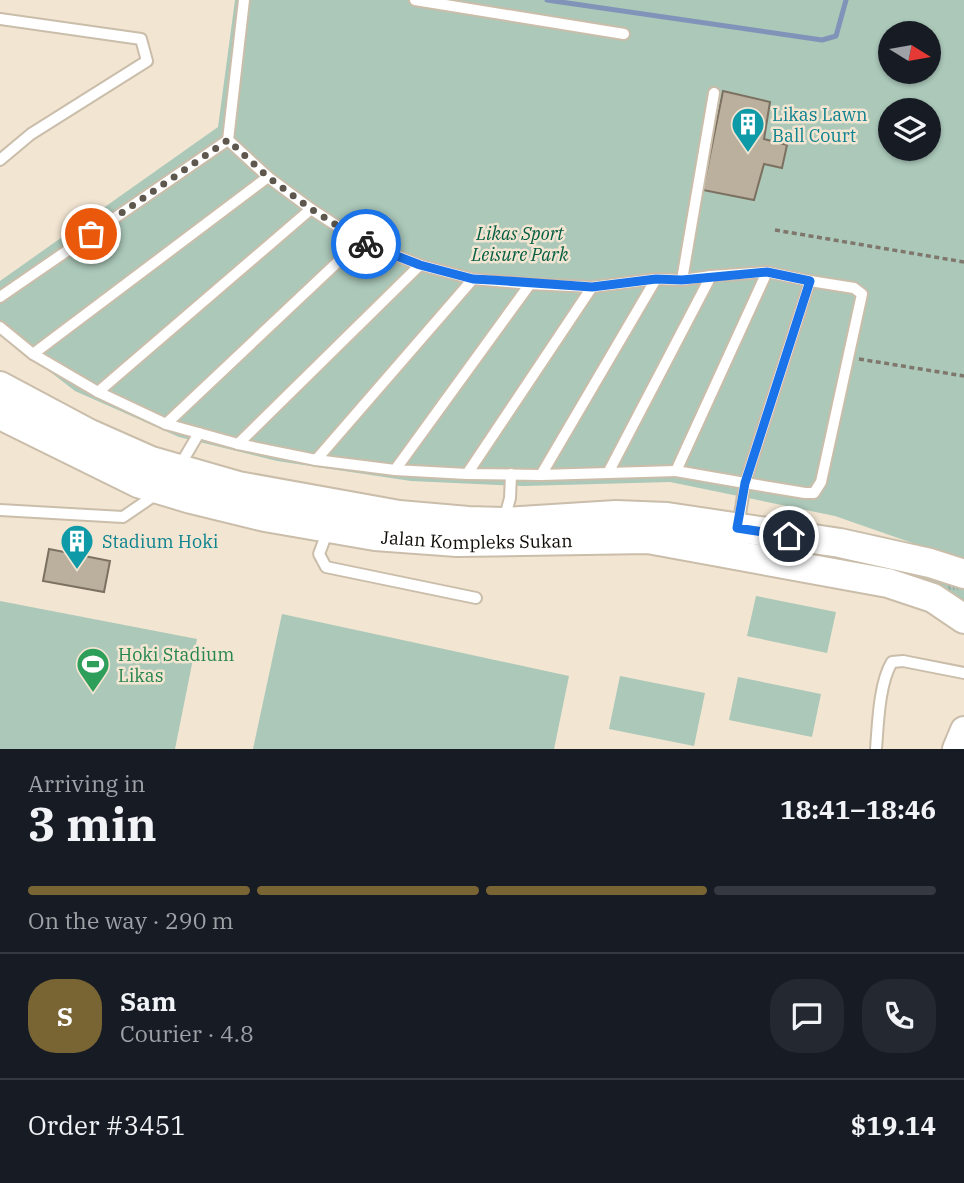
<!DOCTYPE html>
<meta charset="utf-8">
<style>
body{margin:0;font-family:"IBM Plex Serif",serif;background:#242831;color:#f1f3f6;height:100vh;display:flex;flex-direction:column;font-size:26px;white-space:nowrap}
*{box-sizing:border-box;margin:0}
p{font-size:23px;color:#9ea1a6}
.icon{flex:none;width:38px;height:38px;fill:none;stroke:currentColor;stroke-width:2;stroke-linecap:round;stroke-linejoin:round}
.map{position:relative;height:749px;overflow:hidden}
.details{display:flex;flex-direction:column;background:#171b24;flex:1}
.details>*{flex:none}
.needle{width:46px;rotate:101deg}
.buttons{position:absolute;left:878px;top:21px;display:grid;gap:14px}
.buttons a{display:grid;place-items:center;width:63px;height:63px;border-radius:50%;background:#171b24;box-shadow:0 2px 5px #0004;font-size:35px}
.pin{position:absolute;display:grid;place-items:center;width:60px;height:60px;color:#fff;margin:-30px;border:4px solid #fff;border-radius:50%;box-shadow:0 2px 7px #0007}
.courier{position:absolute;display:grid;place-items:center;width:70px;height:70px;margin:-35px;border:5px solid #1a73e8;border-radius:50%;background:#fff;color:#222;box-shadow:0 2px 9px #0007}
.overview em{font-style:normal;font-weight:800}
.overview div{display:flex;flex-direction:column-reverse}
.overview{display:flex;align-items:center;justify-content:space-between;height:119px;padding:0 28px}
h1{font-size:46px;font-weight:800;line-height:52px}
.bar{display:grid;grid-template-columns:repeat(4,1fr);gap:10px 7px;align-content:center;height:84px;padding:0 28px}
.bar i{height:9px;border-radius:5px;background:#363941}
.bar .active{background:#796433}
.bar p{grid-column:span 4}
.line{display:flex;align-items:center;gap:18px;padding:0 28px;border-top:2px solid #363941}
.line div{flex:1}
.round{display:grid;place-items:center;flex:none;width:74px;height:74px;border-radius:28px;background:#242831}
.map>svg:first-child{display:block}
.grass{fill:url(#grass-tufts)}
.park{fill:#abc8b9;fill-rule:evenodd}
.lines{fill:none;stroke-linecap:round;stroke-linejoin:round}
.stream{stroke:#8193b9;stroke-width:5}
.building{fill:#bbb09d;stroke:#7c7160;stroke-width:2}
.service-casing{stroke:#cabeab;stroke-width:14}
.tertiary-casing{stroke:#cabeab;stroke-width:30}
.secondary-casing{stroke:#cabeab;stroke-width:32}
.path{stroke:#7f776b;stroke-width:3.5;stroke-dasharray:5 3.5;stroke-linecap:butt}
.service{stroke:#fff;stroke-width:10}
.tertiary{stroke:#fff;stroke-width:26}
.secondary{stroke:#fff;stroke-width:28}
.done{stroke:#5e574d;stroke-width:7;stroke-dasharray:0 12.6}
.route{stroke:#1a73e8;stroke-width:9}
.labels{text-anchor:middle;dominant-baseline:central;stroke-width:5;stroke-linejoin:round;paint-order:stroke}
.culture-label{font-size:18px;fill:#0d838f;stroke:#f2e5d2;text-anchor:start}
.park-label{font-size:18px;font-style:italic;fill:#035d41;stroke:#f2e5d2}
.street-label{font-size:18px;fill:#0f0b06;stroke:#f2e5d2}
.leisure-label{font-size:18px;fill:#27864d;stroke:#f2e5d2;text-anchor:start}
</style>
<div class="map">
<svg width="964" height="749" viewBox="0 0 964 749">
<defs>
<pattern id="grass-tufts" width="24" height="20" patternUnits="userSpaceOnUse" patternTransform="scale(1.75)"><rect width="24" height="20" fill="#abc8b9"/><path d="M3 7l-1-3M5 7V3M7 7l1-3M15 17l-1-3M17 17v-4M19 17l1-3" fill="none" stroke="#92aa9e"/></pattern>
</defs>
<rect width="100%" height="100%" fill="#f2e5d2"/>
<polygon class="grass" points="913,574 964,585 964,601 912,578"/>
<g class="park">
<path d="M235,0H964V561L835,516L670,482L523,486L411,481L277,461L179,437L75,391L0,333V281L218,127ZM891,33H929V72H891ZM891,110H929V149H891Z"/>
<polygon points="756,596 836,612 827,653 747,636"/>
<polygon points="0,601 197,639 175,749 0,749"/>
<polygon points="282,614 569,676 554,749 253,749"/>
<polygon points="620,676 705,693 694,746 609,729"/>
<polygon points="738,677 821,694 812,737 729,720"/>
</g>
<g class="lines">
<polyline class="stream" points="547,0 822,40 836,36 846,0"/>
</g>
<g class="building">
<polygon points="723,91 770,102 764,139 787,145 782,168 764,164 754,200 703,190"/>
<polygon points="49,549 110,561 104,592 43,581"/>
</g>
<g class="lines">
<defs>
<g id="service">
<polyline points="415,0 624,34"/>
<polyline points="0,19 141,39 147,61 31,134 0,160"/>
<polyline points="228,140 244,0"/>
<polyline points="682,280 714,93"/>
<polyline points="0,297 228,140 268,177"/>
<polyline points="0,327 33,354"/>
<polyline points="98,392 33,354 268,177 311,209"/>
<polyline points="166,424 98,392 311,209 360,241"/>
<polyline points="238,444 166,424 360,241 420,265"/>
<polyline points="316,460 238,444 420,265 473,279"/>
<polyline points="179,467 199,433"/>
<polyline points="395,470 316,460 473,279 530,284"/>
<polyline points="676,471 608,473 711,276 767,272"/>
<polyline points="608,473 541,475 656,279 682,280 711,276"/>
<polyline points="467,474 395,470 530,284 592,287"/>
<polyline points="541,475 467,474 592,287 656,279"/>
<polyline points="0,510 123,517 158,493"/>
<polyline points="504,520 510,498 511,474"/>
<polyline points="738,527 745,483 805,493 814,493 821,482 862,294 854,288 810,281 745,483 676,471 767,272 810,281"/>
<polyline points="328,530 319,554 326,567 476,598"/>
<path d="M876,749C878,724 879,683 892,662L903,661L964,673"/>
</g>
<polyline id="tertiary" points="956,749 964,730"/>
<g id="secondary">
<polyline points="0,386 90,434 151,461 238,486 399,515 468,521 503,522 616,515 667,517 840,543 930,563 964,574"/>
<path id="s1" d="M0,415L138,483L191,499L265,517L375,536L457,542L648,539L888,583L933,598L964,619"/>
</g>
</defs>
<use href="#service" class="service-casing"/>
<use href="#tertiary" class="tertiary-casing"/>
<use href="#secondary" class="secondary-casing"/>
<g class="path">
<polyline points="775,230 964,262"/>
<polyline points="859,359 964,376"/>
</g>
<use href="#service" class="service"/>
<use href="#tertiary" class="tertiary"/>
<use href="#secondary" class="secondary"/>
</g>
<g class="lines">
<polyline class="done" points="91,234 228,140 268,177 311,209 366,244"/>
<polyline class="route" points="366,244 420,265 473,279 492,280 592,287 656,279 682,280 767,272 810,281 745,483 737,528 789,536"/>
</g>
<defs>
<symbol id="building-pin" viewBox="-11 -11 22 30"><path d="M0 17L-7.5 6A9.5 9.5 0 1 1 7.5 6Z" fill="#0f9aa8" stroke="#f2e5d2"/><path d="M-4-6H4V6H1V3H-1V6H-4ZM-2.5-4.3h1.7v1.8h-1.7ZM.8-4.3h1.7v1.8H.8ZM-2.5-1h1.7V.8h-1.7ZM.8-1h1.7V.8H.8Z" fill="#fff"/></symbol>
<symbol id="stadium-pin" viewBox="-11 -11 22 30"><path d="M0 17L-7.5 6A9.5 9.5 0 1 1 7.5 6Z" fill="#2e9e5b" stroke="#f2e5d2"/><path d="M0-5a6.5 5 0 1 0 0 10a6.5 5 0 1 0 0-10ZM-3.5-1.8h7v3.6h-7Z" fill="#fff"/></symbol>
</defs>
<g fill-rule="evenodd">
<use href="#building-pin" x="729" y="105" width="38" height="52"/>
<use href="#building-pin" x="58" y="522" width="38" height="52"/>
<use href="#stadium-pin" x="74" y="645" width="38" height="52"/>
</g>
<g class="labels">
<g class="culture-label">
<text x="772" y="114">Likas Lawn<tspan x="772" dy="21">Ball Court</tspan></text>
<text x="102" y="541">Stadium Hoki</text>
</g>
<g class="park-label">
<text x="520" y="233">Likas Sport<tspan x="520" dy="21">Leisure Park</tspan></text>
</g>
<g class="street-label">
<text stroke="none"><textPath href="#s1" startOffset="499">Jalan Kompleks Sukan</textPath></text>
</g>
<g class="leisure-label">
<text x="118" y="654">Hoki Stadium<tspan x="118" dy="21">Likas</tspan></text>
</g>
</g>
</svg>
<div class="buttons">
<a><svg class="needle" viewBox="-14 -14 28 28"><path d="M0-13l5 13h-10z" fill="#e53935"/><path d="M0 13l5-13h-10z" fill="#9ea1a6"/></svg></a>
<a><svg class="icon" aria-label="layers" viewBox="0 0 24 24"><path d="M12 4l9 5-9 5-9-5zM3 14l9 5 9-5"/></svg></a>
</div>
<div class="pin" style="left:91px;top:234px;background:#ea580c"><svg class="icon" aria-label="bag" viewBox="0 0 24 24"><path d="M5 8h14l-1 12H6zM9 8a3 3 0 0 1 6 0"/></svg></div>
<div class="pin" style="left:789px;top:536px;background:#1f2937"><svg class="icon" aria-label="home" viewBox="0 0 24 24"><path d="M3 11l9-7 9 7M6 9v11h12V9"/></svg></div>
<div class="courier" style="left:366px;top:244px"><svg class="icon" aria-label="bike" viewBox="0 0 24 24"><circle cx="6" cy="16" r="4"/><circle cx="18" cy="16" r="4"/><path d="M6 16l4-8h5l3 8M10 8l3 8H6M13 5h3"/></svg></div>
</div>
<section class="details">
<div class="overview"><div><h1>3 min</h1><p>Arriving in</p></div><em>18:41–18:46</em></div>
<div class="bar"><i class="active"></i><i class="active"></i><i class="active"></i><i></i><p>On the way · 290 m</p></div>
<div class="line" style="height:126px"><b class="round" style="background:#796433;color:#fff">S</b><div><b>Sam</b><p>Courier · 4.8</p></div><a class="round"><svg class="icon" aria-label="chat" viewBox="0 0 24 24"><path d="M4 5h16v11H9l-5 4z"/></svg></a><a class="round"><svg class="icon" aria-label="phone" viewBox="0 0 24 24"><path d="M5 4h4l2 5-3 2q2 4 5 5l2-3 5 2v4C11 20 4 13 5 4z"/></svg></a></div>
<div class="line" style="height:91px"><div>Order #3451</div><b>$19.14</b></div>
</section>
